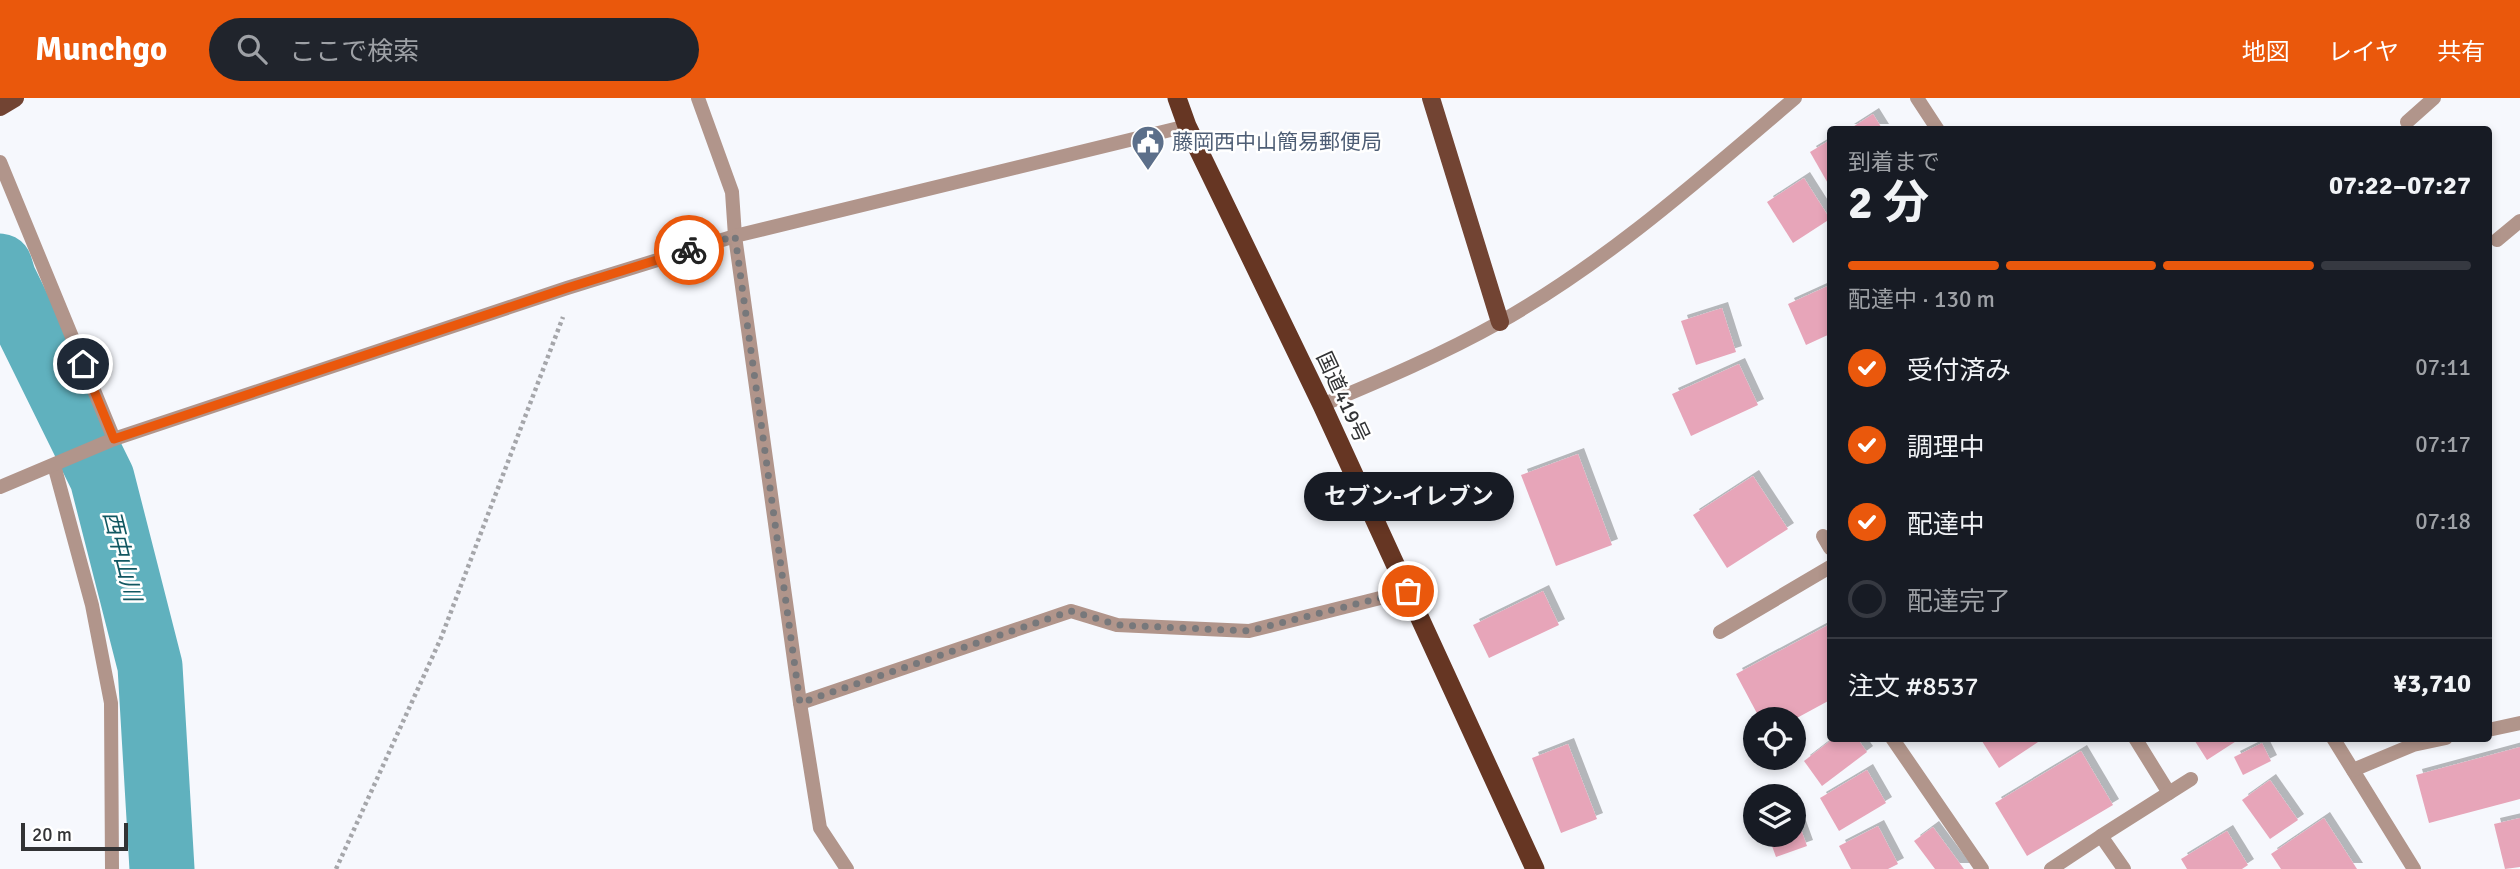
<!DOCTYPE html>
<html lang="ja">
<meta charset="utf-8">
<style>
body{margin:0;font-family:Signika,"Noto Sans JP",sans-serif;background:#20242c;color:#f1f3f6;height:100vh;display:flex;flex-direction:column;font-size:26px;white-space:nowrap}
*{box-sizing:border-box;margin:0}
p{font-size:23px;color:#9ea1a6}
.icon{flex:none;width:38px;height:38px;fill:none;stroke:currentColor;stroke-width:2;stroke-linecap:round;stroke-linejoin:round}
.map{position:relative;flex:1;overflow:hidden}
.drawer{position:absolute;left:1827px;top:28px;width:665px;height:616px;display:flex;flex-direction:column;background:#171b24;border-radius:7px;box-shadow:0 4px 10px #0003}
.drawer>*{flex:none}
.controls{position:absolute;left:1743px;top:609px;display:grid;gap:14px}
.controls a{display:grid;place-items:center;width:63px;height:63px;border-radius:50%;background:#171b24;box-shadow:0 4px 10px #0003;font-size:35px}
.scale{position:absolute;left:21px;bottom:18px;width:107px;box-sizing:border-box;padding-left:7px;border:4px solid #323335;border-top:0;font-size:19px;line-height:24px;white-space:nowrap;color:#323335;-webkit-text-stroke:5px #fff;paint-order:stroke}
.pin{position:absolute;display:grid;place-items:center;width:60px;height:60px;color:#fff;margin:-30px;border:4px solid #fff;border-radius:50%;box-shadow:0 2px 7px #0007}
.courier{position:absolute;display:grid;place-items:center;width:70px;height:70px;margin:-35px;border:5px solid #ea580c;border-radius:50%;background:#fff;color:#222;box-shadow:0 2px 9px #0007}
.bubble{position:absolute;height:49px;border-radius:24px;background:#171b24;box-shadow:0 4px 10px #0003;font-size:23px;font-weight:700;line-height:49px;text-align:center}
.overview em{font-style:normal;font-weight:700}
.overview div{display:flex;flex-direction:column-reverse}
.overview{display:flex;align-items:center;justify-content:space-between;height:119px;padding:0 21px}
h1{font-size:46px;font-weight:700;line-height:52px}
.bar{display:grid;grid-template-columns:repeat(4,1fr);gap:10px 7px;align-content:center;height:84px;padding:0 21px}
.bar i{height:9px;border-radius:5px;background:#363941}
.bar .active{background:#ea580c}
.bar p{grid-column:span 4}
.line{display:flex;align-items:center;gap:18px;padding:0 21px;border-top:2px solid #363941}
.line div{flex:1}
ol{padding:0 21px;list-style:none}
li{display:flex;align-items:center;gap:21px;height:77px}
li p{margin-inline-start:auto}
li .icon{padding:7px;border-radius:50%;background:#ea580c;color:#fff;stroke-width:4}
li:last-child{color:#9ea1a6}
li i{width:38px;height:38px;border:4px solid #363941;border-radius:50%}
header{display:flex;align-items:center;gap:42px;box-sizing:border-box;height:98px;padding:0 35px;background:#ea580c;color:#fff}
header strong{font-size:33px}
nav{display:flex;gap:38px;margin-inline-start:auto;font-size:24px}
.search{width:490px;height:63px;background:#20242c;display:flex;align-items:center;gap:18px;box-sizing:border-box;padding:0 24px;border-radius:38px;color:#9ea1a6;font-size:26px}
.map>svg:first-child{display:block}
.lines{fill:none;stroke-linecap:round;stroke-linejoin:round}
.river{stroke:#60b1be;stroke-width:65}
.building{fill:#e7a5b9;filter:url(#shadow)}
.path{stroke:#a5a6aa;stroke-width:4.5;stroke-dasharray:3.5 3.5;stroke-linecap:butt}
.minor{stroke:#b1958b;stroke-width:14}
.tertiary{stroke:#b1958b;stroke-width:14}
.primary{stroke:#724433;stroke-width:18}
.trunk{stroke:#663623;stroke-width:19}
.done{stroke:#77787b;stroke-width:7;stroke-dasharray:0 12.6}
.route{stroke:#ea580c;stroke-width:9}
.labels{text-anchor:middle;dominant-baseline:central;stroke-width:5;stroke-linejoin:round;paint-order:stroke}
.service-label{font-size:21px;fill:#4e5e75;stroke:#fff;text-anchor:start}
.street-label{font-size:21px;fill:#323335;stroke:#fff}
.water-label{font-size:23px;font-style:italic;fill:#115761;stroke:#fff}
</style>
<header>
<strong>Munchgo</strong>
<div class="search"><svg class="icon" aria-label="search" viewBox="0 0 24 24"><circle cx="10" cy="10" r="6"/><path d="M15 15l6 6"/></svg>ここで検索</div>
<nav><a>地図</a><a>レイヤ</a><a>共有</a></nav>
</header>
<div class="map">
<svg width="2520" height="771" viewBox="0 0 2520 771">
<defs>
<filter id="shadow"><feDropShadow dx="6" dy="-6" stdDeviation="0" flood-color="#0004"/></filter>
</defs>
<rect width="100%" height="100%" fill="#f6f8fd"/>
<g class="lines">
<polyline class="river" points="0,168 4,181 102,380 150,568 162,771"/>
</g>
<g class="building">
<polygon points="1873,16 1883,32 1848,32"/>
<polygon points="1830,42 1830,89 1810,54"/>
<polygon points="1804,80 1830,121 1793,145 1767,104"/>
<polygon points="1830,187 1830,236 1806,247 1788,206"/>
<polygon points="1722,210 1736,254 1696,267 1681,223"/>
<polygon points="1739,266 1758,307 1691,338 1672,296"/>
<polygon points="1578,356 1612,447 1556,468 1521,377"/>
<polygon points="1753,378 1788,431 1727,470 1693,417"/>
<polygon points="1543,493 1559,527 1489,560 1473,527"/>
<polygon points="1830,526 1830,602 1795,621 1760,621 1736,576"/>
<polygon points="1834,640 1857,640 1867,654 1822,688 1804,663"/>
<polygon points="1980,640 2044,640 1999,670"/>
<polygon points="2193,640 2241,640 2207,662"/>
<polygon points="2262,645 2271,663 2243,677 2234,659"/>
<polygon points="1568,646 1597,721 1561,735 1532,660"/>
<polygon points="2520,649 2520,701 2429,725 2416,677"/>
<polygon points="2081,653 2113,707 2027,758 1995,705"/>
<polygon points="1867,672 1886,705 1839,733 1820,700"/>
<polygon points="2270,682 2298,722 2270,741 2242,702"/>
<polygon points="1794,712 1807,748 1776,759 1768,737 1794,737"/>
<polygon points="2324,720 2357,771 2281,771 2271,756"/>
<polygon points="2520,720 2520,769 2505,771 2494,726"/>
<polygon points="1878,728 1898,766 1888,771 1851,771 1839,748"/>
<polygon points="1933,729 1964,771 1935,771 1914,743"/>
<polygon points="2227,733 2248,767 2242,771 2187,771 2181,761"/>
</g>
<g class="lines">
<polyline class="path" points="336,771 441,540 563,219"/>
<g class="minor">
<polyline points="698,0 732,94 735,138 800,605 820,730 847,771"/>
<polyline points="1917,0 1938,32"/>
<polyline points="2407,24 2434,0"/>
<polyline points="0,64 114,341"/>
<polyline points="2497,142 2520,123"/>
<polyline points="54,367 92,507 111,605 112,771"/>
<polyline points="0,389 114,341 567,190 735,138 1187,28"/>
<polyline points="1823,438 1830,450"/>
<polyline points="1720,534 1830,469"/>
<polyline points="800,605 1071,513 1117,527 1249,533 1408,493"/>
<polyline points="2488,632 2520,625"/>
<polyline points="1892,640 1982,771"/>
<polyline points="2135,640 2169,695"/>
<polyline points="2333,640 2414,771"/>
<polyline points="2353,672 2413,647 2446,640"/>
<polyline points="2051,771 2101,738"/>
<polyline points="2124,771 2101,738 2191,681"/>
</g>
<path class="tertiary" d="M1322,307C1382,282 1443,256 1500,224C1608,163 1701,80 1795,0"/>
<g class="primary">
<polyline points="1431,0 1500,224"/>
<polyline points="0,9 15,0"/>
</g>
<polyline class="trunk" points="1177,0 1187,28 1322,307 1535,771"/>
</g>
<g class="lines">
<polyline class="done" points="689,152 735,138 800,605 1071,513 1118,527 1249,533 1408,493"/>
<polyline class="route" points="83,266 114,341 567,190 689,152"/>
</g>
<defs>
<symbol id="civic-pin" viewBox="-11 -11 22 30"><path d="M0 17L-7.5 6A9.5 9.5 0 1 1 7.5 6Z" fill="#5c6f8a" stroke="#fff"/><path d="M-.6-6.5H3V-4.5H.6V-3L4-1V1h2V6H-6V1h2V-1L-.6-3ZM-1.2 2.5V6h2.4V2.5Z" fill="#fff"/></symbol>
</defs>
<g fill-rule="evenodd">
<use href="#civic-pin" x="1129" y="25" width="38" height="52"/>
</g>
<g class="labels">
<g class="service-label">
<text x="1172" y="44">藤岡西中山簡易郵便局</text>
</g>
<g class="street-label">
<text transform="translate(1343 299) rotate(65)">国道419号</text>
</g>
<g class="water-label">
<text transform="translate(122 458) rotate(76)">西中山川</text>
</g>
</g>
</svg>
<div class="controls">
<a><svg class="icon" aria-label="locate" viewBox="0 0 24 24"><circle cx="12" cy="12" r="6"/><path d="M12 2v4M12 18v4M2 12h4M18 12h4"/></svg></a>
<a><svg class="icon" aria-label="layers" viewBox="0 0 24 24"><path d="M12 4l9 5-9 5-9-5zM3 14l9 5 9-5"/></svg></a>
</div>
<div class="scale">20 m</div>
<div class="pin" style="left:1408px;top:493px;background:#ea580c"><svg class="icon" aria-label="bag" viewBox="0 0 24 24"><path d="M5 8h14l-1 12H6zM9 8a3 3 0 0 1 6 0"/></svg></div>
<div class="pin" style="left:83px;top:266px;background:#1f2937"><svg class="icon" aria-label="home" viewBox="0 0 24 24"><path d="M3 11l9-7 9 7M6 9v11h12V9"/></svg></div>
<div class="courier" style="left:689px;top:152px"><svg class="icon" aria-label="bike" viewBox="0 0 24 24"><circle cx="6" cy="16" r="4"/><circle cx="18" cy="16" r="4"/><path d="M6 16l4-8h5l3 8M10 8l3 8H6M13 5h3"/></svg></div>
<div class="bubble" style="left:1304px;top:374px;width:210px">セブン-イレブン</div>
<section class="drawer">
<div class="overview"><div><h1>2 分</h1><p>到着まで</p></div><em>07:22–07:27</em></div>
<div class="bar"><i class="active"></i><i class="active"></i><i class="active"></i><i></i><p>配達中 · 130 m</p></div>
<ol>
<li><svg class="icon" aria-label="check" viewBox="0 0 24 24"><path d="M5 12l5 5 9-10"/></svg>受付済み<p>07:11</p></li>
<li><svg class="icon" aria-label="check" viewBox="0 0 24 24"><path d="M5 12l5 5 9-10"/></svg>調理中<p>07:17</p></li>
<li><svg class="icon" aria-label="check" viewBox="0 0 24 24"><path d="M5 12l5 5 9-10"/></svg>配達中<p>07:18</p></li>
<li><i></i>配達完了</li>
</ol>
<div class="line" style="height:91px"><div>注文 #8537</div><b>¥3,710</b></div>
</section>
</div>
